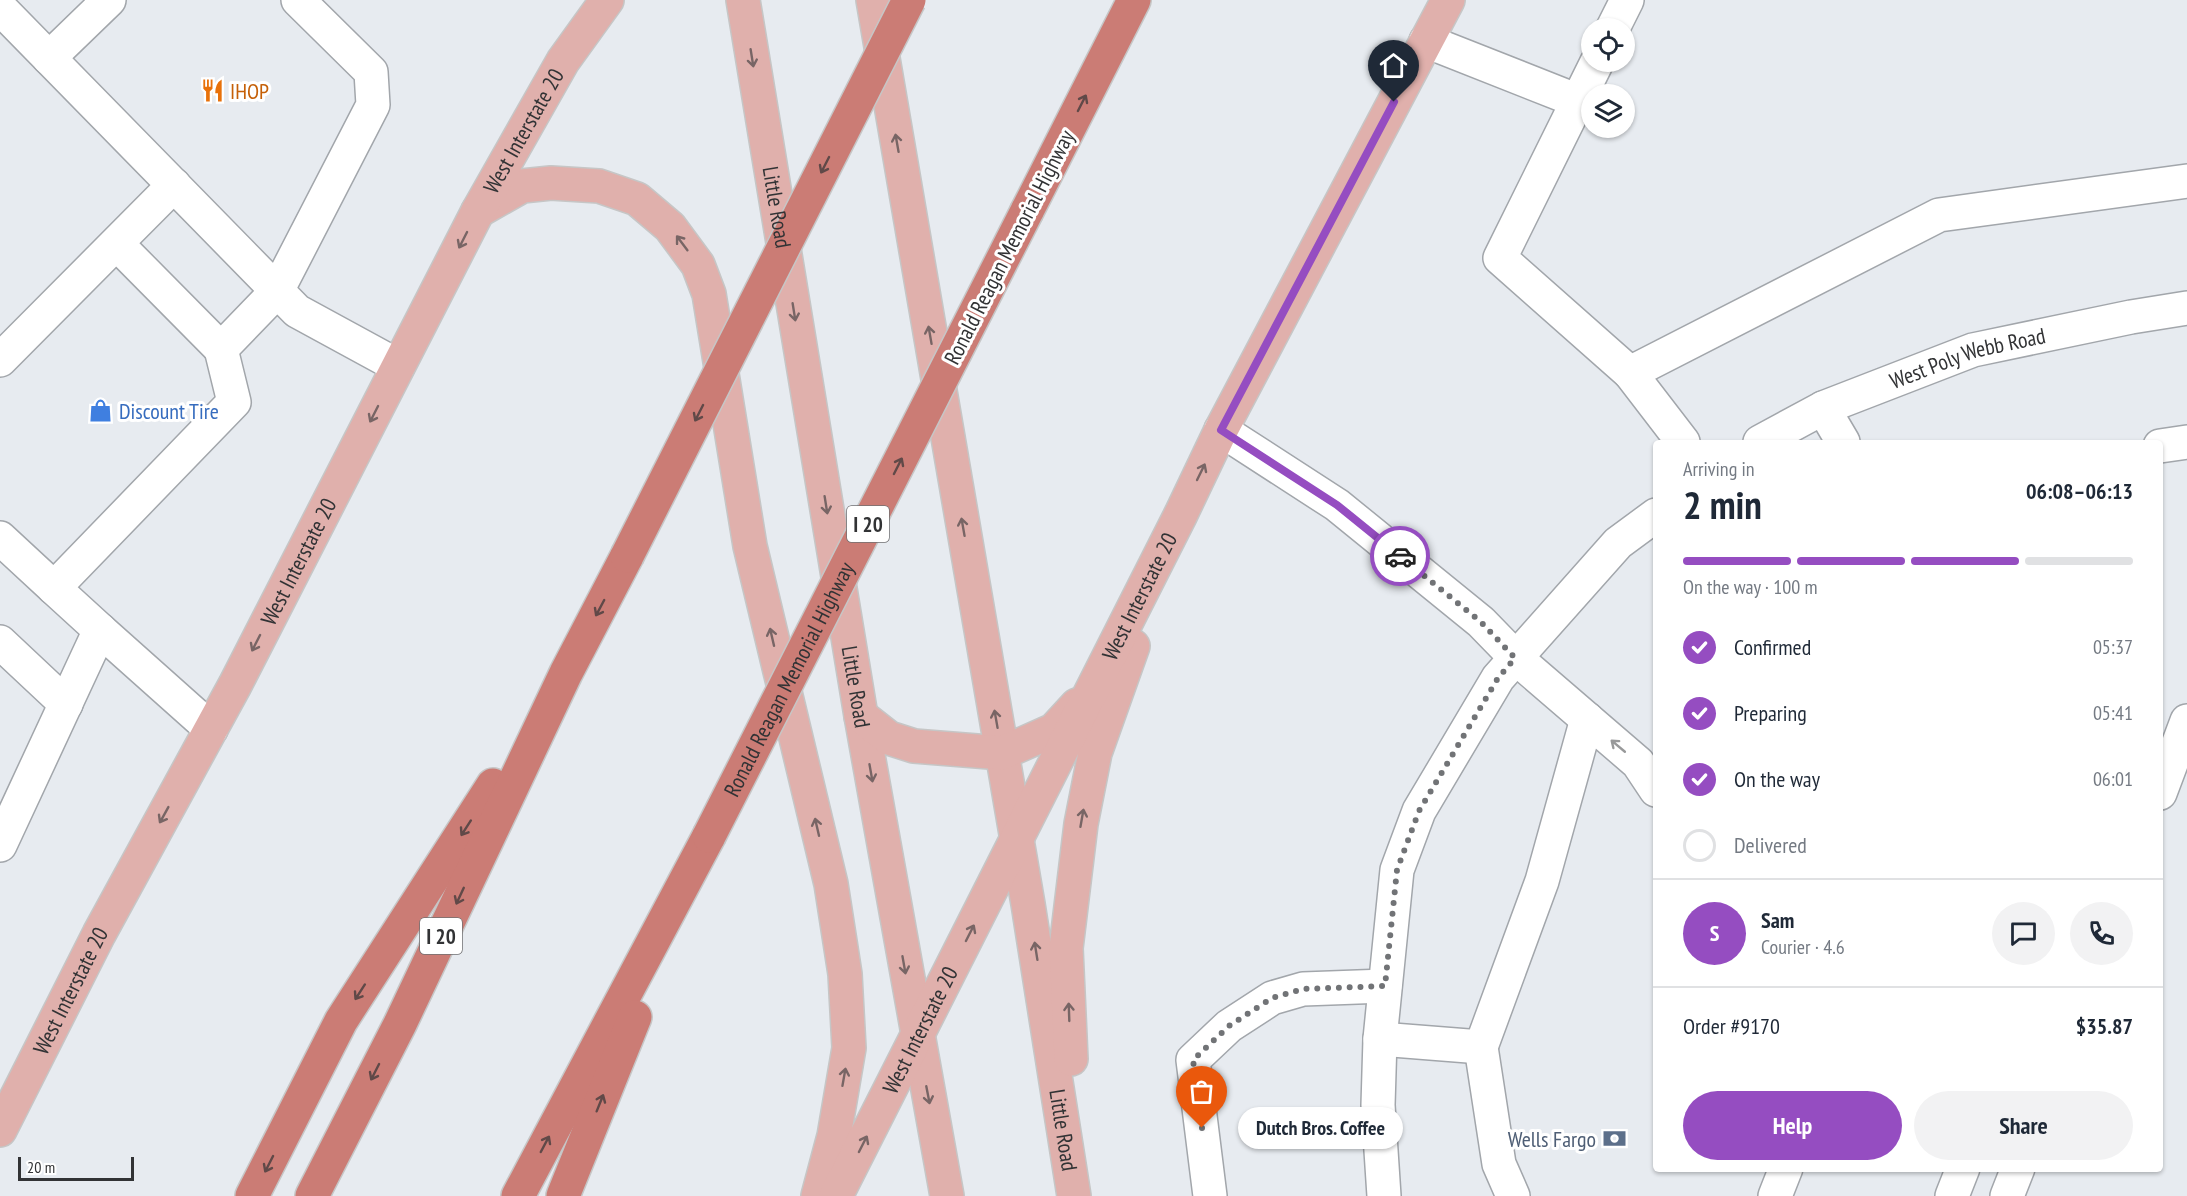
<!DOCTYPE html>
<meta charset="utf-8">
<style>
body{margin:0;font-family:"PT Sans Narrow",sans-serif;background:#f2f2f3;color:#1f2937;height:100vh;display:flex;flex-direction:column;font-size:22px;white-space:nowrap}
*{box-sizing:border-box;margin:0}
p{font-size:20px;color:#747a83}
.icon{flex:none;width:33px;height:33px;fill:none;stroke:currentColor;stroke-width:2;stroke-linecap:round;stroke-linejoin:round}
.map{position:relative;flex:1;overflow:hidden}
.sheet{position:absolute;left:1653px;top:440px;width:510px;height:732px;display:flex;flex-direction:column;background:#fff;border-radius:6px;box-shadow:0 2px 4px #0004}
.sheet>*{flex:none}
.fabs{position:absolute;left:1581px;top:18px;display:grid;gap:12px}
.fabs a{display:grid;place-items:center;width:54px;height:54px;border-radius:50%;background:#fff;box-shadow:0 2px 4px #0004;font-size:30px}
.scale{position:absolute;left:18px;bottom:15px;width:116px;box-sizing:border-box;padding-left:6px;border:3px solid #323335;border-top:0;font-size:16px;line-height:21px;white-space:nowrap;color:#323335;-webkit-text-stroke:4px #fff;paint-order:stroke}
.pin{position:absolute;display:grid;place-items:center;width:51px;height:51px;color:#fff;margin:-62px -26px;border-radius:50% 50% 50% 0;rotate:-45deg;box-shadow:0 0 6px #0007}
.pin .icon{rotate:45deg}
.courier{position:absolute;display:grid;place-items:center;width:60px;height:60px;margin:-30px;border:4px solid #954dc1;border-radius:50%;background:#fff;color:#222;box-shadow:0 2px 8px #0007}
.bubble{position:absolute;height:42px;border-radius:21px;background:#fff;box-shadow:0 2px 4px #0004;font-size:20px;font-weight:600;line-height:42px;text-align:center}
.head em{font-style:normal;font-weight:600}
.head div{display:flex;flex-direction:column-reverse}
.head{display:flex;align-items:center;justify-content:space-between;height:102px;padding:0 30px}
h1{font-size:39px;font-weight:600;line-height:45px}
.bar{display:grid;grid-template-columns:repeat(4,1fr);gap:9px 6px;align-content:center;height:72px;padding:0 30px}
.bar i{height:8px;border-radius:4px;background:#e0e1e3}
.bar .selected{background:#954dc1}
.bar p{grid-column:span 4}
.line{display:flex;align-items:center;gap:15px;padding:0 30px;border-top:2px solid #e0e1e3}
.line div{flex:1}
.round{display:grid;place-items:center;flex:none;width:63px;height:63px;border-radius:32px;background:#f2f2f3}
ol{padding:0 30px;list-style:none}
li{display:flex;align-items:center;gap:18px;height:66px}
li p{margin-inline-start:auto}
li .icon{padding:6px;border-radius:50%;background:#954dc1;color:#fff;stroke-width:4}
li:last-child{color:#747a83}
li i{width:33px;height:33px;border:3px solid #e0e1e3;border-radius:50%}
.button{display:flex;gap:12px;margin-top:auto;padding:12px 30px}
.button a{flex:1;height:69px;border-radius:36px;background:#954dc1;color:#fff;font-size:24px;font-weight:600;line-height:69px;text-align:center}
.button a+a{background:#f2f2f3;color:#1f2937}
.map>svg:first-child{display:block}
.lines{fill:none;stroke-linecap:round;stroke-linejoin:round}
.minor-casing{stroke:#a2a6ab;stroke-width:36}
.major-casing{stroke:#c6c6c6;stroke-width:36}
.highway-casing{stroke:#c6c6c6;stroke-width:36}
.minor{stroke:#fff;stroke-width:33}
.major{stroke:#e0b0ac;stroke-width:33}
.highway{stroke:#cb7c75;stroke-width:33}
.highway-bridge-casing{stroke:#c6c6c6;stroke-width:36;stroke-linecap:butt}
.highway-bridge{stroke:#cb7c75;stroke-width:33}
.oneway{stroke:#786565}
.oneway2{stroke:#604948}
.oneway3{stroke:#98999a}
.done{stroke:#717376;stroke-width:6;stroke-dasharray:0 10.8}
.route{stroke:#954dc1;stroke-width:8}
.labels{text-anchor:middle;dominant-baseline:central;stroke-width:6;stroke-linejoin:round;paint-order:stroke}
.shield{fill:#fff;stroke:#707072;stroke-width:1.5}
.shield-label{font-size:21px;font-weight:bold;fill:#323335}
.food-label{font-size:22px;fill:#c56008;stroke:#fff;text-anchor:start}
.street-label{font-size:22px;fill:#323335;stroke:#fff}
.shop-label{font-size:22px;fill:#366cbe;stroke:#fff;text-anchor:start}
.service-label{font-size:22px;fill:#4e5e75;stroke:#fff;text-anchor:end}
</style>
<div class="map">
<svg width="2187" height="1196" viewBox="0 0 2187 1196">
<rect width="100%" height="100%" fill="#e7ebf0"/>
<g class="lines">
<defs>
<g id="minor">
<polyline points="0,8 297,311 398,366"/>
<polyline points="1613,28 1627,0"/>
<polyline points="1426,41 1578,101"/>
<polyline points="49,58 109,0"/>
<polyline points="1597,62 1500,258 1630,373"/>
<polyline points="117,244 221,349"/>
<polyline points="0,360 174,185"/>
<polyline points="1823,408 1843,442"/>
<polyline points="1221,430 1337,505 1481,622 1516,658 1638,763 1656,790"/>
<polyline points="1683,442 1630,373 1939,215 2187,181"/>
<path id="s1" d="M1760,442L1823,408L1973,350L2131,317L2187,308"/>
<polyline points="2160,446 2187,442"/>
<polyline points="0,538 54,588"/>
<polyline points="100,630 54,588 234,402 221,349 277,291 373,105 371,72 298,0"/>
<polyline points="0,642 66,704"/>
<polyline points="2160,793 2187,721"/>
<polyline points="0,845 100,630 211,729"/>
<polyline points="1380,1039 1481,1047 1542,881 1587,719"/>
<polyline points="1481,1047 1499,1164 1513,1196"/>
<polyline points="1210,1196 1193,1060 1229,1026 1272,998 1303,989 1385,986"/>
<polyline points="1384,1196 1378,1105 1380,1039 1397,870 1419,811 1498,678 1618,543 1656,515"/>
<polyline points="1775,1196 1786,1168"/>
<polyline points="1952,1196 1963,1168"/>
<polyline points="2007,1196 2018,1168"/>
</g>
<g id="major">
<path id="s2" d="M743,0L861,716L947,1196"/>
<path id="s3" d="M873,0L1028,904L1074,1196"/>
<polyline points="478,211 522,186 551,183 599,186 637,199 670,227 698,265 709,294 750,546 831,884 845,974 849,1048 834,1136 818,1196"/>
<polyline points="861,716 889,738 914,746 1002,753 1054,730 1077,705"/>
<polyline points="1071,1059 1066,948 1081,824 1095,753 1133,646"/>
<path id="s4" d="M0,1130L99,934L235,685L478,211L563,61L607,0"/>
<path id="s5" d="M836,1196L1181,514L1221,430L1448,0"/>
</g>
<g id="highway">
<polyline points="1027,211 1134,0"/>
<polyline points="252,1196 341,1021 493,785"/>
<polyline points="312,1196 400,1024 566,673 627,556"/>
<polyline points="518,1196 709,836"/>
<polyline points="563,1196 635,1017"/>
</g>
</defs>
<use href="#minor" class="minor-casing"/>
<use href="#major" class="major-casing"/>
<use href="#highway" class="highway-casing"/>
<use href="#minor" class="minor"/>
<use href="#major" class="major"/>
<use href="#highway" class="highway"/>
<defs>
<g id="highway-bridge">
<polyline points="627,556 909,0"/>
<path id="s6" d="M709,836L1027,211"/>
</g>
</defs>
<use href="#highway-bridge" class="highway-bridge-casing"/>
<use href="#highway-bridge" class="highway-bridge"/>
</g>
<defs><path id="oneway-shaft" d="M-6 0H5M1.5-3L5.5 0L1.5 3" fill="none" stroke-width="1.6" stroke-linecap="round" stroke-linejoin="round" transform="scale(1.5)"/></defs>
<g class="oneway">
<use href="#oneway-shaft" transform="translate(752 58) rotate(81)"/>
<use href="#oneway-shaft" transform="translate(897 143) rotate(-100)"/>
<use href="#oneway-shaft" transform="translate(463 240) rotate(117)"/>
<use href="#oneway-shaft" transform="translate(682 243) rotate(-127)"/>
<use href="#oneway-shaft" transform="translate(794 312) rotate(81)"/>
<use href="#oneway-shaft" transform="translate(930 335) rotate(-100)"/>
<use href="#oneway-shaft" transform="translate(374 414) rotate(117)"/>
<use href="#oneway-shaft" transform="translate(1201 472) rotate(-64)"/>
<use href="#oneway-shaft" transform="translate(826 505) rotate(81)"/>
<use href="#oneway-shaft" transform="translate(963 527) rotate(-100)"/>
<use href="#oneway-shaft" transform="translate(772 637) rotate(-103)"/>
<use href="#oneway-shaft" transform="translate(256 643) rotate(117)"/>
<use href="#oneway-shaft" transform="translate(996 719) rotate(-100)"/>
<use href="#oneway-shaft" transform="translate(871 773) rotate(80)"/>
<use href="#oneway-shaft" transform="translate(164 815) rotate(119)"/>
<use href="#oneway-shaft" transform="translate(1082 818) rotate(-80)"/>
<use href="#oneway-shaft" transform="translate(817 827) rotate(-103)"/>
<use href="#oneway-shaft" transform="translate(970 933) rotate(-63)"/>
<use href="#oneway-shaft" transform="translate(1036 951) rotate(-99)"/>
<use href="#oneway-shaft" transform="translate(904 965) rotate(80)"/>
<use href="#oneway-shaft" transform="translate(1069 1012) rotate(-92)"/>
<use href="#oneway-shaft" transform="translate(844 1077) rotate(-80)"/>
<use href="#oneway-shaft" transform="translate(928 1095) rotate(79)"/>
<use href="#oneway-shaft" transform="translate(863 1144) rotate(-63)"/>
</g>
<g class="oneway2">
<use href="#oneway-shaft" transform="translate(1082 103) rotate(-63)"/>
<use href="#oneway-shaft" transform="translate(825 165) rotate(117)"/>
<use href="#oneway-shaft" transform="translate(699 413) rotate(117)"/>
<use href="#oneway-shaft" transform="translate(898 466) rotate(-63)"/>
<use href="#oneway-shaft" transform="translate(600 608) rotate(118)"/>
<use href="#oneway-shaft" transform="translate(466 828) rotate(123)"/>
<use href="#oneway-shaft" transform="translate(460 896) rotate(115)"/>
<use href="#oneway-shaft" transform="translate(360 992) rotate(123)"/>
<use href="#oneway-shaft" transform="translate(375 1072) rotate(117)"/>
<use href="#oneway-shaft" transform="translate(600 1103) rotate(-68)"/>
<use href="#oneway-shaft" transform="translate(545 1144) rotate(-62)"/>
<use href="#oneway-shaft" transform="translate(269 1164) rotate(117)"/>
</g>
<use class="oneway3" href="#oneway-shaft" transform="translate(1618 746) rotate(-140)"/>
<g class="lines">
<polyline class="done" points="1202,1128 1193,1060 1229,1026 1272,998 1303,989 1385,986 1397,870 1419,811 1498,678 1515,658 1481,622 1400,556"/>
<polyline class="route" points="1394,102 1221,430 1337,505 1400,556"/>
</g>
<defs>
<symbol id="restaurant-bare" viewBox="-9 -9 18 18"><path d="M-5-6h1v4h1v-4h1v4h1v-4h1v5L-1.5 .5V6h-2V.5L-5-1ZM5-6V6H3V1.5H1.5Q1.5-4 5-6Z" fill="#e8710a" stroke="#fff" stroke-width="2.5" paint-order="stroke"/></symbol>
<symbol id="shop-bare" viewBox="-9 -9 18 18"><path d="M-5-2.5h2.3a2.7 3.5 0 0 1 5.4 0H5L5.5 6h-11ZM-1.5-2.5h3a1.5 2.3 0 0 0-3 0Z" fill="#3f7fe0" stroke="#fff" stroke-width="2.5" paint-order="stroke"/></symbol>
<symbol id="bank-bare" viewBox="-9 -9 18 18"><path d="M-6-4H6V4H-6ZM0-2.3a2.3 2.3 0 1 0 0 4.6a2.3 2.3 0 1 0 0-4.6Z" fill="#5c6f8a" stroke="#fff" stroke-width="2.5" paint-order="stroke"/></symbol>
</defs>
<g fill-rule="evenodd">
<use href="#restaurant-bare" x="196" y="74" width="33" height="33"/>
<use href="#shop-bare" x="84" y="394" width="33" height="33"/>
<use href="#bank-bare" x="1598" y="1122" width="33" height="33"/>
</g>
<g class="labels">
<g class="shield">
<rect x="847" y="506" width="42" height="36" rx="4.5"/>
<rect x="420" y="918" width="42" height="36" rx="4.5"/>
</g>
<g class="shield-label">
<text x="868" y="524">I 20</text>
<text x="441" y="936">I 20</text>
</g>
<g class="food-label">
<text x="230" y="91">IHOP</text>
</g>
<g class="street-label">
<text stroke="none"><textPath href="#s4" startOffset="1128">West Interstate 20</textPath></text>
<text stroke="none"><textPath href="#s2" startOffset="210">Little Road</textPath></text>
<text transform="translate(1009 247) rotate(-63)">Ronald Reagan Memorial Highway</text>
<text stroke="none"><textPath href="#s1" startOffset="225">West Poly Webb Road</textPath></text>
<text stroke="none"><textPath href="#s4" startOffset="642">West Interstate 20</textPath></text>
<text stroke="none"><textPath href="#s5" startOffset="672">West Interstate 20</textPath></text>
<text stroke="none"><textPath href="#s6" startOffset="176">Ronald Reagan Memorial Highway</textPath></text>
<text stroke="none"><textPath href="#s2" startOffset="696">Little Road</textPath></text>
<text stroke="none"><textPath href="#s4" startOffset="156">West Interstate 20</textPath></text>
<text stroke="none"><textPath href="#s5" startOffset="186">West Interstate 20</textPath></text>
<text stroke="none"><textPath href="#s3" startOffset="1146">Little Road</textPath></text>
</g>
<g class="shop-label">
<text x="119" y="411">Discount Tire</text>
</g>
<g class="service-label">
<text x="1596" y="1139">Wells Fargo</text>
</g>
</g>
</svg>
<div class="fabs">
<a><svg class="icon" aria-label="locate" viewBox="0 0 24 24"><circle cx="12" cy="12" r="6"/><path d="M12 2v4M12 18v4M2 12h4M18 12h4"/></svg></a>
<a><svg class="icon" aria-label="layers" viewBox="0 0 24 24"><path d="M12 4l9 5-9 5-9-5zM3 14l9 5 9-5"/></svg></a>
</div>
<div class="scale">20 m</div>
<div class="pin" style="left:1202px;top:1128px;background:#ea580c"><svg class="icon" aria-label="bag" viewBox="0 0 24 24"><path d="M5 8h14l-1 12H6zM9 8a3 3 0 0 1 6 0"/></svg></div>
<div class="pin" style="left:1394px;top:102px;background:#1f2937"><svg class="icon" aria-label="home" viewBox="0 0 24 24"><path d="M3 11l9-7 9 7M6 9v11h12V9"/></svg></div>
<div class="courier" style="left:1400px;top:556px"><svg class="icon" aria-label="car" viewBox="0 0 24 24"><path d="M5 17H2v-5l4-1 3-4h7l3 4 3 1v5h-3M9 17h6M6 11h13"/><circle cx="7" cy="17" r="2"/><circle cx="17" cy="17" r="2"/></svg></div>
<div class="bubble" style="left:1238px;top:1107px;width:165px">Dutch Bros. Coffee</div>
<section class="sheet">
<div class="head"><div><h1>2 min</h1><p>Arriving in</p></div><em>06:08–06:13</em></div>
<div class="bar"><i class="selected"></i><i class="selected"></i><i class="selected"></i><i></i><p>On the way · 100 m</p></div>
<ol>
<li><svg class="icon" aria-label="check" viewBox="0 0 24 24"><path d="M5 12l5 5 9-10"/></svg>Confirmed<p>05:37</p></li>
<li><svg class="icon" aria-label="check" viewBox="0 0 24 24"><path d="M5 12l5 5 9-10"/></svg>Preparing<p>05:41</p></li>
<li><svg class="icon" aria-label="check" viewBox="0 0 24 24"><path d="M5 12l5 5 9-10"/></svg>On the way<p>06:01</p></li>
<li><i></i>Delivered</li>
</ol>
<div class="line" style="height:108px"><b class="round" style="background:#954dc1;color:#fff">S</b><div><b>Sam</b><p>Courier · 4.6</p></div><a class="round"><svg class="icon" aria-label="chat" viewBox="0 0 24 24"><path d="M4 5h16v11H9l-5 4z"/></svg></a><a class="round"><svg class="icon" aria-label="phone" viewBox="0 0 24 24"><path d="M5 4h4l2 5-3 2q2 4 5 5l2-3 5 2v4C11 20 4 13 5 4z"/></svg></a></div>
<div class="line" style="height:78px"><div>Order #9170</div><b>$35.87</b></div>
<div class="button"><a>Help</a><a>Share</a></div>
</section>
</div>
